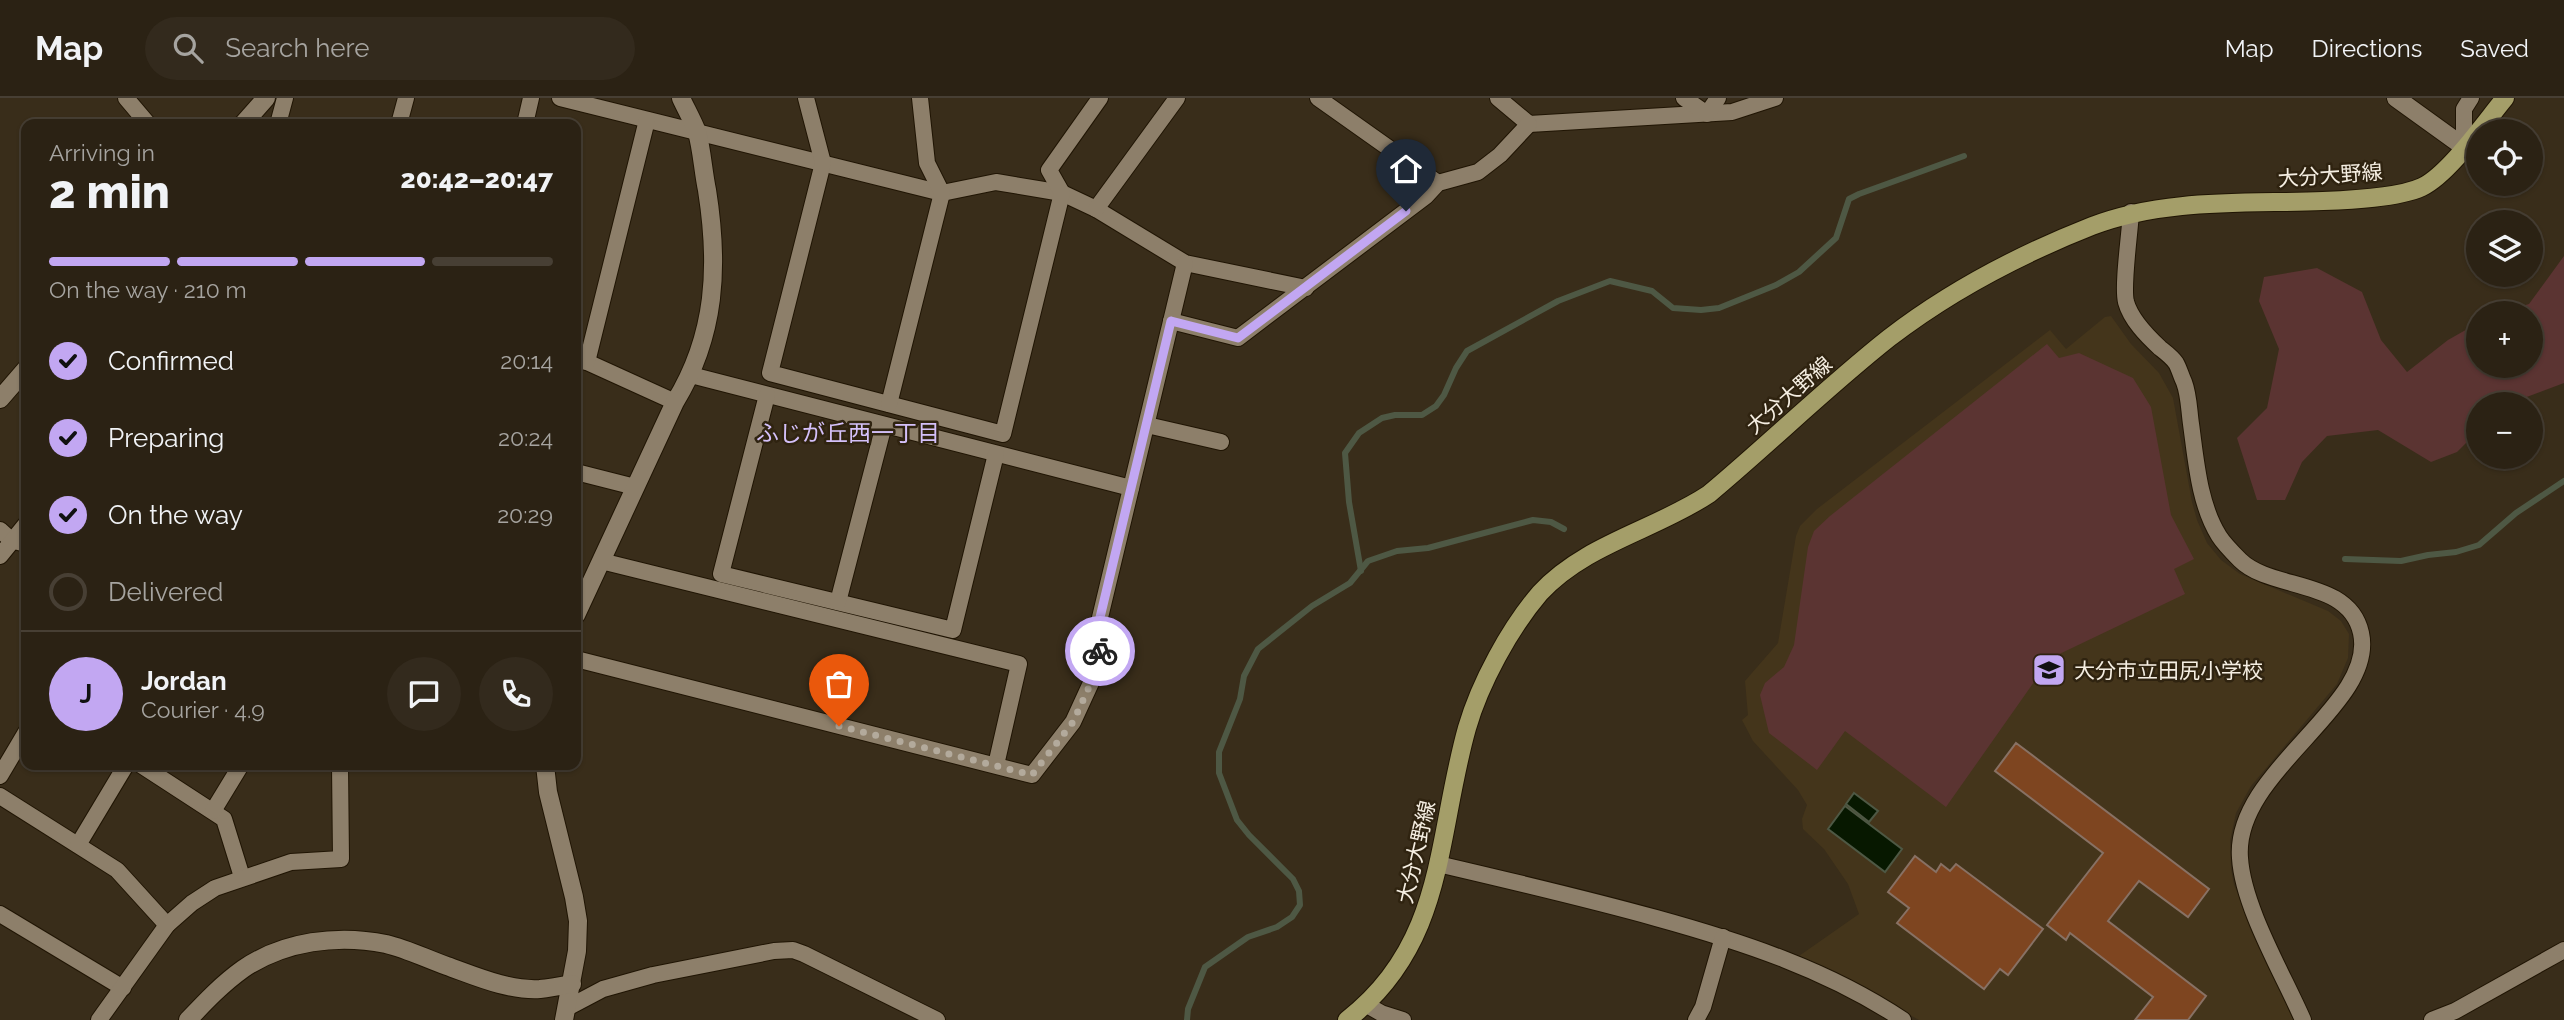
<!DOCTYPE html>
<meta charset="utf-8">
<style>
body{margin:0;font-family:Raleway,"Noto Sans JP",sans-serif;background:#332a1d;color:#f1f3f6;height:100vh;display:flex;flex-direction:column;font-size:26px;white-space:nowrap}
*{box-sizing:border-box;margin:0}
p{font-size:23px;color:#a6a4a0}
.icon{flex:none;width:38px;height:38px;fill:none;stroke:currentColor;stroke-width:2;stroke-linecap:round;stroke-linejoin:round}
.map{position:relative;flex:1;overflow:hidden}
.drawer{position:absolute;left:21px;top:21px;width:560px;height:651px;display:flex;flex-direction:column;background:#2b2214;border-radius:14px;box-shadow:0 2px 5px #0004,0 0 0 2px #473f34}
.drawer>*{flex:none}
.controls{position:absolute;left:2466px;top:21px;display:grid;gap:14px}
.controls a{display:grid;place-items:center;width:77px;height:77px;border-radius:50%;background:#2b2214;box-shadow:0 2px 5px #0004,0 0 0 2px #473f34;font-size:35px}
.pin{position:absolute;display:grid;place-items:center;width:60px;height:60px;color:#fff;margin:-72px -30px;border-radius:50% 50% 50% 0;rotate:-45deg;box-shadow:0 0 7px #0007}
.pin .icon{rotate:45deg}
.courier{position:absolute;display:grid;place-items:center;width:70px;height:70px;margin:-35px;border:5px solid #c2a7f2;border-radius:50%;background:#fff;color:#222;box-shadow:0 2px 9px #0007}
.summary em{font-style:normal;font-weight:800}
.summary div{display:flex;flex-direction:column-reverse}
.summary{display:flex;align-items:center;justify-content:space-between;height:119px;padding:0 28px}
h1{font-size:46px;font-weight:800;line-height:52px}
.bar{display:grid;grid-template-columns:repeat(4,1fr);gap:10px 7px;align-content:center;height:84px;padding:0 28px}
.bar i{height:9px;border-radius:5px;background:#473f34}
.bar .active{background:#c2a7f2}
.bar p{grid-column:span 4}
.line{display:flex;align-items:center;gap:18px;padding:0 28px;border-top:2px solid #473f34}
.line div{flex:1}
.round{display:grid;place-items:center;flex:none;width:74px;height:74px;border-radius:37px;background:#332a1d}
ol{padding:0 28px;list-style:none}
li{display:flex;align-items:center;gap:21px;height:77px}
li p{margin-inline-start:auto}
li .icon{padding:7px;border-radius:50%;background:#c2a7f2;color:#111;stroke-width:4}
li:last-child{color:#a6a4a0}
li i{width:38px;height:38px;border:4px solid #473f34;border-radius:50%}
header{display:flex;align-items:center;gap:42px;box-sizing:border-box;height:98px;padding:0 35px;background:#2b2214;border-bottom:2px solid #473f34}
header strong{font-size:33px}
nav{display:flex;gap:38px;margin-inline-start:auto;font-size:24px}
.search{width:490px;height:63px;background:#332a1d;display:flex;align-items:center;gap:18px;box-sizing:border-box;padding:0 24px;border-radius:38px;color:#a6a4a0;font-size:26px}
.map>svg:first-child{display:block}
.built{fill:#44351b}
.green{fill:#5b3432}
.water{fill:#071800;stroke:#4e5844;stroke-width:2}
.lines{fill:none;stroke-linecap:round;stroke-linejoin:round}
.stream{stroke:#4e5844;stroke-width:6}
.building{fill:#7e4520;stroke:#887164;stroke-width:2}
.street-casing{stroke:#201504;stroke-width:18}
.secondary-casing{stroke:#201504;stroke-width:20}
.primary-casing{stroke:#201504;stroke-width:20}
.street{stroke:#8d7f6a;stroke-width:16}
.secondary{stroke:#8d7f6a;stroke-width:18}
.primary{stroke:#a49e69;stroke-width:18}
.done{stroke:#b3aa9c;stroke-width:7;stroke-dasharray:0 12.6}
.route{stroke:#c2a7f2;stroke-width:9}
.labels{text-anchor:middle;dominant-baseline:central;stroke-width:5;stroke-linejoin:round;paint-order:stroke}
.street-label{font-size:21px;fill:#f5eee2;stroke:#2f2310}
.poi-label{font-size:21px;fill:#f5eee2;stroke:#2f2310;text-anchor:start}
.neighbourhood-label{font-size:23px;fill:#d4c0f9;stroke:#2f2310}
</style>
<header>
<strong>Map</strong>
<div class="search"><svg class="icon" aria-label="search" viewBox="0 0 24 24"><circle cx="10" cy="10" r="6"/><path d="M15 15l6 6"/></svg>Search here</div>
<nav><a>Map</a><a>Directions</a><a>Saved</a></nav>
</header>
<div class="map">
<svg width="2564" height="922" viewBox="0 0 2564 922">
<rect width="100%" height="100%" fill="#392d1a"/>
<polygon class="built" points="2111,218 2131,246 2159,275 2173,300 2192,404 2197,422 2207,445 2221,462 2240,476 2328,513 2341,523 2349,536 2348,560 2337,586 2251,688 2236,715 2230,743 2231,771 2234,787 2294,922 1919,922 1831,873 1799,858 1859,816 1848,786 1824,751 1803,731 1802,721 1807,707 1798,692 1753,643 1742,622 1748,617 1745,583 1778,545 1796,438 1800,428 1817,411 2050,232 2066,251 2105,219"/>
<g class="green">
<polygon points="2564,158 2564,285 2508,306 2478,306 2478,333 2457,354 2431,364 2378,332 2327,338 2302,364 2285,402 2257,402 2237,340 2267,310 2279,251 2259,203 2264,179 2317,170 2362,194 2381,242 2407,274 2448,242 2478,225 2478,268 2530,268 2530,215 2498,215 2529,206"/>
<polygon points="2047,246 2059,260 2079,255 2133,280 2151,309 2171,417 2194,461 2174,471 2185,496 2051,560 1946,709 1845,633 1817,672 1769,635 1760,597 1765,585 1784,569 1794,547 1808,449 1814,433 1830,418"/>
</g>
<g class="water">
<polygon points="1854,695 1878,713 1869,724 1846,706"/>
<polygon points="1845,708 1902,751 1885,774 1828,731"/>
</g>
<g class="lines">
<g class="stream">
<polyline points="2345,461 2401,463 2428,457 2456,454 2479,447 2516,415 2564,383"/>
<polyline points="1361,473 1349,404 1345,355 1359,335 1382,320 1395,317 1422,317 1436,308 1444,297 1456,270 1467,253 1558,203 1610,183 1652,193 1673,210 1701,212 1719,210 1776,187 1799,174 1836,140 1849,101 1859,96 1964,58"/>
<polyline points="1187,922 1188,911 1205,869 1248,839 1277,829 1292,819 1300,807 1299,793 1293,781 1249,737 1237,722 1219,675 1219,654 1240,601 1244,578 1258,551 1312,508 1350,485 1368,463 1397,453 1428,450 1533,422 1551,424 1564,431"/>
</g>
</g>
<g class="building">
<polygon points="2016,645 2209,791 2188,819 2139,783 2108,823 2206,898 2188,922 2135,922 2153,899 2070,835 2066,842 2047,827 2103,755 1995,673"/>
<polygon points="1915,758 1936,774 1941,766 1950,773 1956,766 2043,831 2008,877 2000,871 1984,891 1897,825 1909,810 1888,794"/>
</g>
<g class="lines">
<defs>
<g id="street">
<polyline points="126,0 148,26"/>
<polyline points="560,0 942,95 996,84 1062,95 1096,111 1185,165 1306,190"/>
<polyline points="806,0 823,65 770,275 1003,336 1062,95 1049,72 1100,0"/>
<polyline points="1318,0 1438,85"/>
<polyline points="1498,0 1529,26 1732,14 1775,0"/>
<polyline points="1684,0 1707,16 1718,0"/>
<polyline points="278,26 285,0"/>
<polyline points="399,26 406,0"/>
<polyline points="525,26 531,0"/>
<polyline points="2464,49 2464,11 2471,0"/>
<polyline points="1096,111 1177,0"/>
<path d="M2131,114C2130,134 2122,188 2126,204C2131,222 2147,238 2160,250C2165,254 2172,259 2176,265C2179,270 2181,278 2184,284C2189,297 2189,312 2191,326C2196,362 2199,406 2219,438C2224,446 2233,455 2240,462C2271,493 2349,480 2361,535C2377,608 2233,673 2240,760C2243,809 2283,876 2303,922"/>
<polyline points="1171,223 1238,240 1426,98 1438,85 1478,74 1500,57 1529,26"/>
<polyline points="576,261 587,264 675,304"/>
<polyline points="587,264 647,22"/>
<polyline points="691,277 1131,390"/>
<polyline points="767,297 721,476 953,532 996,356"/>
<polyline points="889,306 942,95 927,65 920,0"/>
<polyline points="1147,327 1221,344"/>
<polyline points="576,374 635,389"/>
<polyline points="0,432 11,442 26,446"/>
<polyline points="0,458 26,426"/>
<polyline points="601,463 1019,566 996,667"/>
<polyline points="838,504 884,327"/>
<polyline points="576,561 1032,677 1073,624 1101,563 1097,532 1185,165"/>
<polyline points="141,667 224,721 242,779"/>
<polyline points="0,678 26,634"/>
<polyline points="0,698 117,772 167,827"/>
<polyline points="213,713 241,667"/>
<polyline points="78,747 126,667"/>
<path d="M1438,766C1511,783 1584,800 1656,820C1743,844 1828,872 1903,922"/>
<polyline points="0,816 123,890"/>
<polyline points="1367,907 1381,915 1403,922"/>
<polyline points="567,910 603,891 653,877 774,853 793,852 804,856 937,922"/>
<polyline points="99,922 167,827 192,805 215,790 291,764 341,761 340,667"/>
<polyline points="1696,922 1703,909 1723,839"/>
<polyline points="2432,922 2455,913 2564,852"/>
</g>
<g id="secondary">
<polyline points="2396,0 2464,49"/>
<polyline points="243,26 266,0"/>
<polyline points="0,301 26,271"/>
<path d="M576,517L675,304C716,237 719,168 707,92C703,73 702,52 697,34C693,23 686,11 681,0"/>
<polyline points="545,667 548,694 574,799 578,823 577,853 564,922"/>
<path d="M188,922C205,904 222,886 243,871C284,843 338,836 386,846C407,851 427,861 447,868C475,878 509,893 540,891C550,890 561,888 572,886"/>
</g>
<path id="primary" d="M1347,922C1446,845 1436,740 1467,630C1480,585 1510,530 1540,495C1585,446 1655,432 1709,396C1770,345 1827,289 1889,240C1950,193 2021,156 2092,128C2165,100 2246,106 2323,103C2350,102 2398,100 2422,89C2449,76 2485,24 2505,0"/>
</defs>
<use href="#street" class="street-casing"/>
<use href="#secondary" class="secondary-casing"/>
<use href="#primary" class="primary-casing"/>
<use href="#street" class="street"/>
<use href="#secondary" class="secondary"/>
<use href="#primary" class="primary"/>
</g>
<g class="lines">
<polyline class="done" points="839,628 1032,677 1073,624 1101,563 1100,553"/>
<polyline class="route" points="1100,553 1097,532 1171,223 1238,240 1406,113"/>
</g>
<defs>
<symbol id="school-square" viewBox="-11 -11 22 22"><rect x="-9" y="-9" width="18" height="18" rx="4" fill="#c2a7f2" stroke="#2f2310"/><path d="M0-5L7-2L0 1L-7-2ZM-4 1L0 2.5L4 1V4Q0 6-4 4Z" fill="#111"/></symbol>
</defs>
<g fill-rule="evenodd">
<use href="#school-square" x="2030" y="553" width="38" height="38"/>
</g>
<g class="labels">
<g class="street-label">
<text transform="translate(2330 77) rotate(-4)">大分大野線</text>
<text transform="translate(1789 297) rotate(-41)">大分大野線</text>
<text transform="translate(1416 754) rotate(-77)">大分大野線</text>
</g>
<g class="poi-label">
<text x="2074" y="572">大分市立田尻小学校</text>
</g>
<g class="neighbourhood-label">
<text x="848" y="334">ふじが丘西一丁目</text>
</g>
</g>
</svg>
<div class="controls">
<a><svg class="icon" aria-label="locate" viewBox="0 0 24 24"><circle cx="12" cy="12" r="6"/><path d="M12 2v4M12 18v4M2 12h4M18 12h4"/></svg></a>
<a><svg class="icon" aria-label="layers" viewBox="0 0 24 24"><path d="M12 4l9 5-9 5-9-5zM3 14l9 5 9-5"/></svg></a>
<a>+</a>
<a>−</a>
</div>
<div class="pin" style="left:839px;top:628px;background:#ea580c"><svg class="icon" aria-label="bag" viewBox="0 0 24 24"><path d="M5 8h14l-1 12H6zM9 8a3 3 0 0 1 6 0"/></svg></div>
<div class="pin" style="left:1406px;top:113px;background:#1f2937"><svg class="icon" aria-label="home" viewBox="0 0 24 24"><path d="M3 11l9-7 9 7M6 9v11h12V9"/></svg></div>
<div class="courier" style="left:1100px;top:553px"><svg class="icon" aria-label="bike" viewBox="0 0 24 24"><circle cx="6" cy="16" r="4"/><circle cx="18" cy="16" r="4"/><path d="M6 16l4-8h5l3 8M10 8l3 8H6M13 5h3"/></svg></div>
<section class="drawer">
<div class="summary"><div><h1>2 min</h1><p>Arriving in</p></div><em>20:42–20:47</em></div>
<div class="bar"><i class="active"></i><i class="active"></i><i class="active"></i><i></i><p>On the way · 210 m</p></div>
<ol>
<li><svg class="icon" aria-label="check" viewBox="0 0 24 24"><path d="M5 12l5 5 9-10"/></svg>Confirmed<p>20:14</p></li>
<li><svg class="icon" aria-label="check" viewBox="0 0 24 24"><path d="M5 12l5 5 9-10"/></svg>Preparing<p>20:24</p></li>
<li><svg class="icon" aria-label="check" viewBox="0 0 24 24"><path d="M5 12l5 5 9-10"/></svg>On the way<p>20:29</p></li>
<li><i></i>Delivered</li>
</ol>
<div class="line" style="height:126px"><b class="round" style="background:#c2a7f2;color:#111">J</b><div><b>Jordan</b><p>Courier · 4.9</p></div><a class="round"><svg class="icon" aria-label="chat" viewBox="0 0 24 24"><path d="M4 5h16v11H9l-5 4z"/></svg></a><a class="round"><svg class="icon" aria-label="phone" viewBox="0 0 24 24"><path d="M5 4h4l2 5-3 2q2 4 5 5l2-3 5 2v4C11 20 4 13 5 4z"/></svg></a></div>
</section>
</div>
